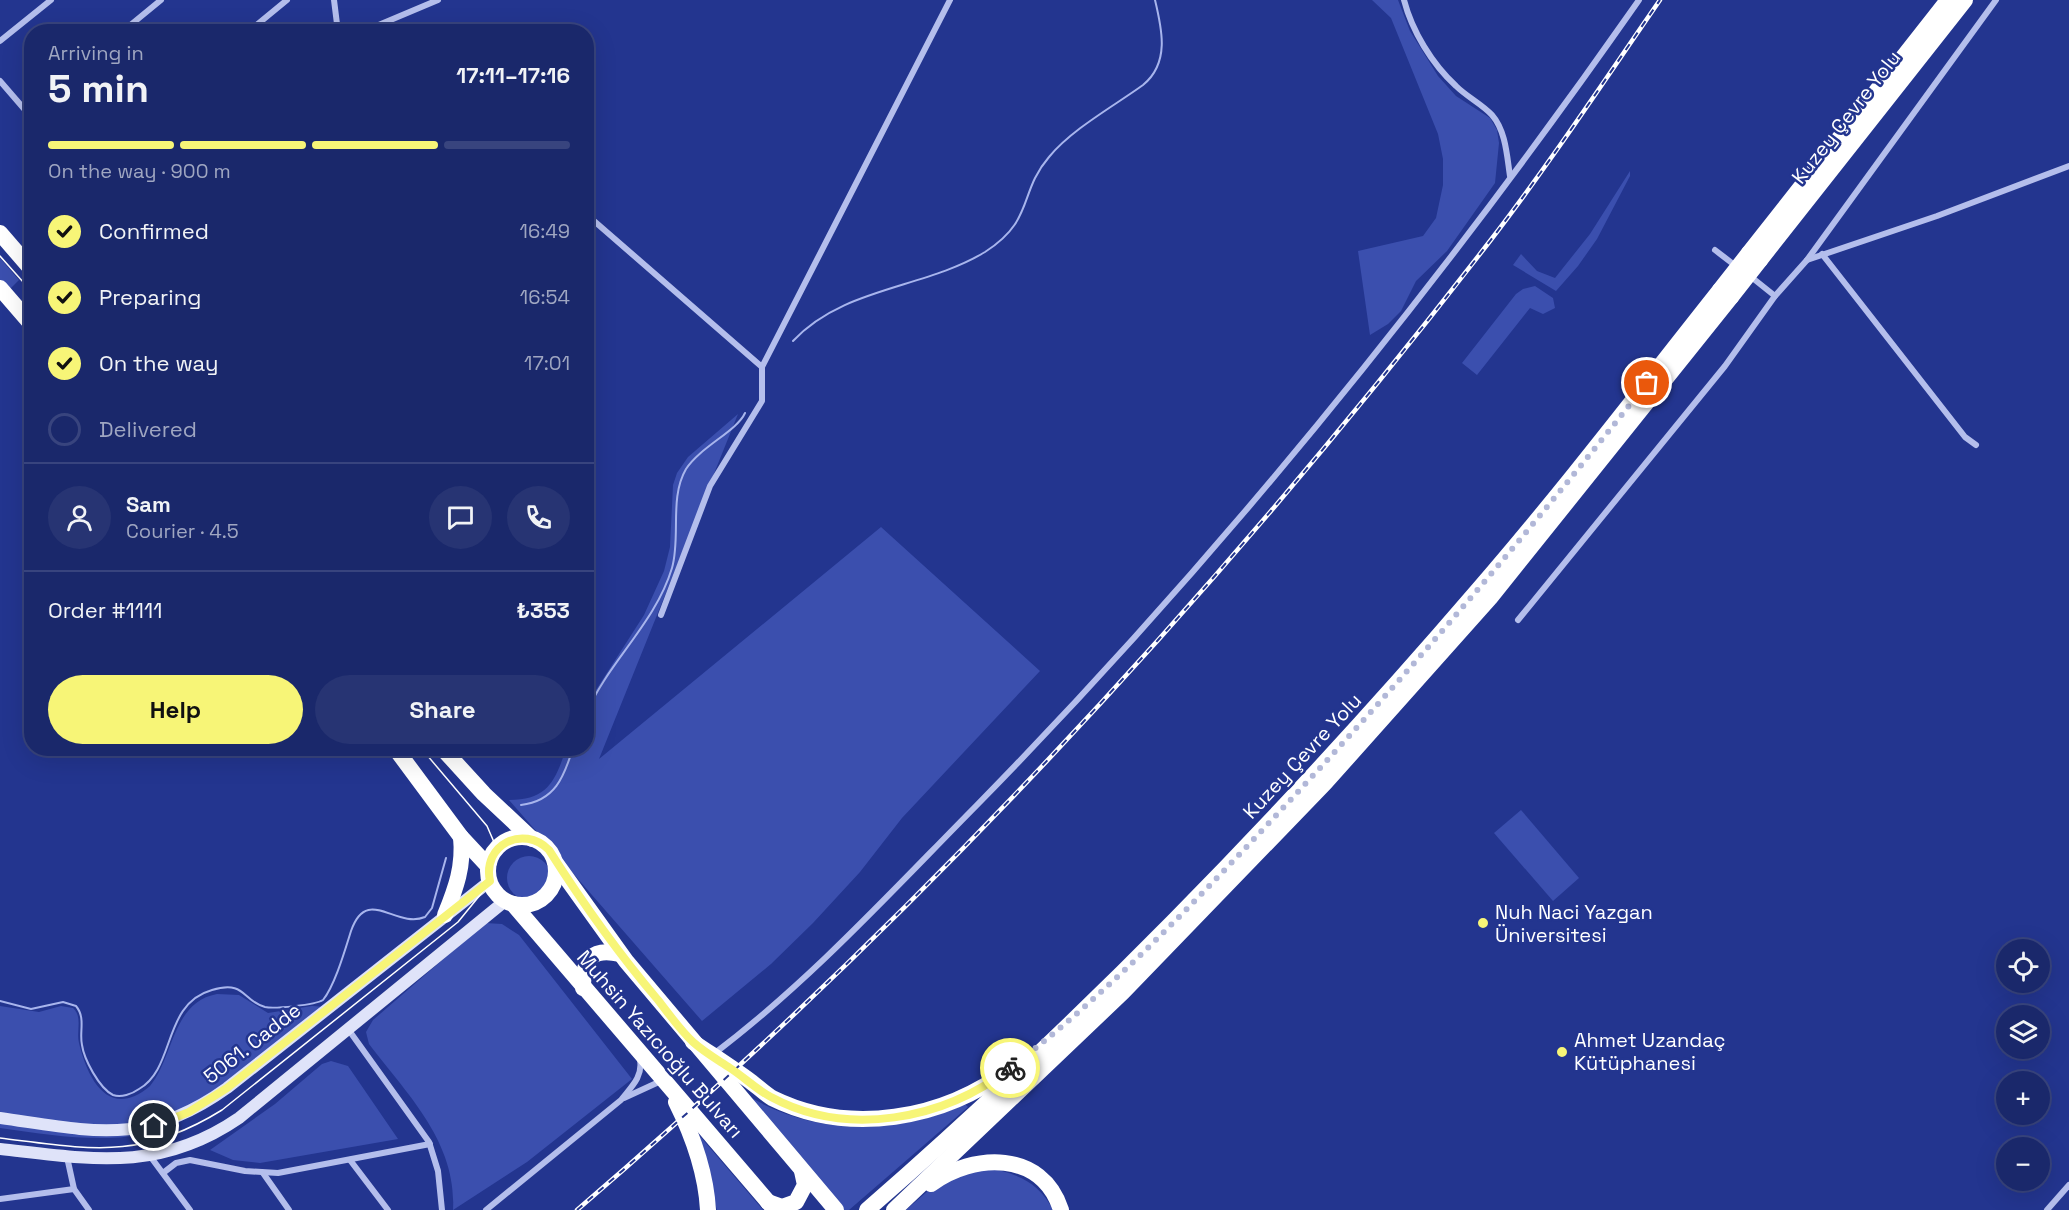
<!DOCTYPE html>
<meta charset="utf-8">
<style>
body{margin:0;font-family:"Space Grotesk",sans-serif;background:#273473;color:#f1f3f6;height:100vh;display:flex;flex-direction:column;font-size:22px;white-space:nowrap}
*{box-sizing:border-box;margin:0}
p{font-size:20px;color:#9fa6c1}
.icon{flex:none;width:33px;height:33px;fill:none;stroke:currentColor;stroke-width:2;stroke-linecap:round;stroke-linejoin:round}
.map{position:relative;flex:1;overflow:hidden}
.panel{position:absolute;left:24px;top:24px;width:570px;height:732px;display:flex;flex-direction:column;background:#1a286b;border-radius:24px;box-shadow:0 6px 24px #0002,0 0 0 2px #38447e}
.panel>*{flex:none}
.fabs{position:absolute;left:1996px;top:939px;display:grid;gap:12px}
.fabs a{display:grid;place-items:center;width:54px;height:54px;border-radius:50%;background:#1a286b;box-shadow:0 6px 24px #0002,0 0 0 2px #38447e;font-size:30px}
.pin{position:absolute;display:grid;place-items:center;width:51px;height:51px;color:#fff;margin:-26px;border:3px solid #fff;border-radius:50%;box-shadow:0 2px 6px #0007}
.courier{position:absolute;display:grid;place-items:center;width:60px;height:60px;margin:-30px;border:4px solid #f7f577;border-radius:50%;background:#fff;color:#222;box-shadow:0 2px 8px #0007}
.headline em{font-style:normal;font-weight:700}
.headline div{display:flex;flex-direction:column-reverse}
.headline{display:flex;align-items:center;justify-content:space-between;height:102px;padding:0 24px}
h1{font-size:39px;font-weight:700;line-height:45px}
.bar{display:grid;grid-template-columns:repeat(4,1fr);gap:9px 6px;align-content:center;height:72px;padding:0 24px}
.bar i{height:8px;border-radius:4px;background:#38447e}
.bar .selected{background:#f7f577}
.bar p{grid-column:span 4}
.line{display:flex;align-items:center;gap:15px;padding:0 24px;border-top:2px solid #38447e}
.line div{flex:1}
.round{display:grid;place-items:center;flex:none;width:63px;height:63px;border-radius:32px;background:#273473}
ol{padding:0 24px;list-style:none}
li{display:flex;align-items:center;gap:18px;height:66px}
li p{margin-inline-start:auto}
li .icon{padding:6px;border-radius:50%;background:#f7f577;color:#111;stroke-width:4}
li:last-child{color:#9fa6c1}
li i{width:33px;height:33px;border:3px solid #38447e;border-radius:50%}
.button{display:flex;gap:12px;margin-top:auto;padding:12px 24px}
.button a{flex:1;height:69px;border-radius:36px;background:#f7f577;color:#111;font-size:24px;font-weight:700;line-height:69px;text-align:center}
.button a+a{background:#273473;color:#f1f3f6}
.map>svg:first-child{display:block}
.green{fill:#3b4fae}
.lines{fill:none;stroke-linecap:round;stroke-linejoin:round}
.stream{stroke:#a8b5ed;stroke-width:2}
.street{stroke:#b4beec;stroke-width:6}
.secondary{stroke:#dfe3f9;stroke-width:12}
.highway{stroke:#fff;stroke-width:16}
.tram{stroke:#fff;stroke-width:1.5}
.rail-casing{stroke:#fff;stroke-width:4.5}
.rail{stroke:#23358f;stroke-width:2;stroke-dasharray:7;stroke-linecap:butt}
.highway-bridge{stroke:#fff;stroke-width:16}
.done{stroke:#b2b8d8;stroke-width:6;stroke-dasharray:0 10.8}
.route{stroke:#f7f577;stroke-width:8}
.poi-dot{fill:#f7f577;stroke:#23358f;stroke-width:2}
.labels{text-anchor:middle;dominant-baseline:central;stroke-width:5;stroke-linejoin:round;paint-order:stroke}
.street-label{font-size:20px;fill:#fff;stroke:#23358f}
.poi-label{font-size:20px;fill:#fff;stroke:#23358f;text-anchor:start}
</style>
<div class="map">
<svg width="2069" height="1210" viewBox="0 0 2069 1210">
<rect width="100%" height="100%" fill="#23358f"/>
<g class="green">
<polygon points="1372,0 1398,0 1410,31 1438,76 1456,96 1490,118 1497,130 1499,143 1495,183 1447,251 1416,281 1401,311 1388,324 1370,335 1358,251 1423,236 1436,218 1443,185 1443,159 1438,134 1391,18"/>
<polygon points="1630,171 1630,176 1597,239 1578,266 1556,291 1513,265 1521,254 1537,271 1555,278 1590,234"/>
<polygon points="0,258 19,280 9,290 0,280"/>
<polygon points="1535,286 1553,298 1555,308 1543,314 1530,308 1477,375 1462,363 1516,294 1523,289"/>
<path d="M738,414L599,759L881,527L1040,671L902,818L860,872L813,923L771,964L702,1021L509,800C548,800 555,781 566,749L586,748L587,704L644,615L664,571L670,547L673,485L677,473L688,457Z"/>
<polygon points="1521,810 1579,878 1553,901 1494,833"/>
<circle cx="529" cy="878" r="22"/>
<path d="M485,923L502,924L519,935L632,1079L527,1162L453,1210C457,1142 407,1094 369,1044L366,1032L373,1020Z"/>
<path d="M217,994L239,995L268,1013L312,1006L326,1007C261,1063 200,1136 109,1138C73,1139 35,1133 0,1128V1006L39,1012L61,1006L73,1008C83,1017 76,1031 79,1043C88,1081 110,1120 150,1086C174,1057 172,1002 217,994Z"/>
<polygon points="331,1061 348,1066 398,1139 260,1163 233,1160 210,1150 275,1104 322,1064"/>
<path d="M743,1093C810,1135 894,1137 965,1104L968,1107L849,1210H840Z"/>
<polygon points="693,1128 763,1210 717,1210"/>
<path d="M982,1167C1013,1172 1038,1180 1053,1210H906L929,1190Z"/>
</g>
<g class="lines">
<g class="stream">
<path d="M793,341C843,287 924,289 985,252C1035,220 1018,193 1049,157C1072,129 1114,106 1143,85C1170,63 1162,29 1155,0"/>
<path d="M586,714C608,662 655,624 672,568C681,537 669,498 686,469C700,447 737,431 745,413"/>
<path d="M521,805C555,801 564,777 573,748"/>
<path d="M0,1001L31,1009L63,1002L76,1006C86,1018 79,1032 82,1045C84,1059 99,1088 113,1095C121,1098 132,1094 139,1089C176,1068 162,1004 212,990C246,980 242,1001 265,1007C274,1009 315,1005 323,1000C335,985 345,950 351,931C367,885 395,929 425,917L432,908L446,858"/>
</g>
<g class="street">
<polyline points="334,0 338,32"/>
<path d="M1404,0C1412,31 1432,64 1456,86C1467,97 1482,104 1492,115C1506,131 1507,157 1510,176"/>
<polyline points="122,32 161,0"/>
<polyline points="248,32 287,0"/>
<polyline points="362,32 438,0"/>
<polyline points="0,41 51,0"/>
<polyline points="0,81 32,118"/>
<polyline points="586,214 762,367 762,401 710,486 661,615"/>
<polyline points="1715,250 1737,267"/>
<polyline points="1822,254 1965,437 1976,445"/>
<polyline points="1807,260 1937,216 2069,166"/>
<polyline points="1750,276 1775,296"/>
<polyline points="762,367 950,0"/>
<polyline points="1518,620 1725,366 1775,296 1807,260 1996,0"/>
<polyline points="348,1029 429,1142 438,1171 442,1210"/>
<path d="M715,1053C810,981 892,891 976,806C1220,557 1439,286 1639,0"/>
<polyline points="624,1098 661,1081"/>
<polyline points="150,1156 190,1210"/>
<polyline points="67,1157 74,1189 89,1210"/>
<polyline points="350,1160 388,1210"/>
<polyline points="163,1173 176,1163 190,1160 245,1171 278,1173 430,1144"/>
<polyline points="263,1173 289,1210"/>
<polyline points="0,1199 74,1189"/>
<path d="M486,1210L621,1100C631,1087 643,1077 640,1060"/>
<polyline points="2047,1210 2069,1185"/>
</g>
<g class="secondary">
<path d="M0,1118C92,1131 145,1147 227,1088L490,881"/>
<path d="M0,1149C90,1159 159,1173 239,1118L505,901"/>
</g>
<g class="highway">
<polyline points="0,233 32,270"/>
<polyline points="1749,253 1948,0"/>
<polyline points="1760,260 1965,0"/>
<polyline points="0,288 32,325"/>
<polyline points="395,748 461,837 488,866"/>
<polyline points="442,748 484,794 532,839"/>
<circle cx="522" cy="871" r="34"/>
<polyline points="555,862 626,961 836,1210"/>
<polyline points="513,904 775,1210"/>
<path d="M445,915C456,888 464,866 461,837"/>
<path d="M583,988C583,960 591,947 620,954"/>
<path d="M693,1042C712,1055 731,1067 750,1081C757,1086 764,1093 772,1098C849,1136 943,1120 1011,1068"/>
<path d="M676,1102C692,1134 706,1174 708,1210"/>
<path d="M931,1184C973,1153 1042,1150 1061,1210"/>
<polyline points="768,1202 782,1207 796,1202 805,1185 802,1171"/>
<path d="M867,1210C1086,1019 1289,810 1478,590C1562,493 1640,391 1720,290"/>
<polyline points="894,1210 1123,992 1325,783 1490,598 1731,297"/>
</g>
<g class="tram">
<polyline points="0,256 32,292"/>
<path d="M0,1138C90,1149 140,1161 222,1110L458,922L489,884L496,864L497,849L487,826L421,748"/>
</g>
<defs>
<path id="rail" d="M577,1210C914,921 1219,592 1490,241C1550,163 1604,81 1660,0"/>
</defs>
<use href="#rail" class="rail-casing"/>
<use href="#rail" class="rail"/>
<g class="highway-bridge">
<polyline points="1720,290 1749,253"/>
<polyline points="1731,297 1760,260"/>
</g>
</g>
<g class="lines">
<path class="done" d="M1010,1068C1109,993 1197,900 1282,809C1410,672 1531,530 1647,383"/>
<path class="route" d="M154,1126L189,1112L227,1088L490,881C482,845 523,824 549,850C582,902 618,953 658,1000C669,1014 680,1030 693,1042C704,1052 718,1060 730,1068C744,1077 757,1090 771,1097C847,1138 944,1120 1010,1068"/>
</g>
<g class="poi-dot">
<circle cx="1483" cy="923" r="6"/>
<circle cx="1562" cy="1052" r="6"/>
</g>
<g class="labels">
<g class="street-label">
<text transform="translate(1846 117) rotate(-52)">Kuzey Çevre Yolu</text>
<text transform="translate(1302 756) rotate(-47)">Kuzey Çevre Yolu</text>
<text transform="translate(252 1043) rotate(-38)">5061. Cadde</text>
<text transform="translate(660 1044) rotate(49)">Muhsin Yazıcıoğlu Bulvarı</text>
</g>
<g class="poi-label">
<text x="1495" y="912">Nuh Naci Yazgan<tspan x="1495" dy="23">Üniversitesi</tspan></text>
<text x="1574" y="1040">Ahmet Uzandaç<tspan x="1574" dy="23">Kütüphanesi</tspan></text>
</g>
</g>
</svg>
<div class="fabs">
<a><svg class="icon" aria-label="locate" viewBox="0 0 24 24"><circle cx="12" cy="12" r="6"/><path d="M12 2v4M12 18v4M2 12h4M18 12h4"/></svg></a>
<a><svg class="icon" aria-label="layers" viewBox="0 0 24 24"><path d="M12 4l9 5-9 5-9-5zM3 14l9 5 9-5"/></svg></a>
<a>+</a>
<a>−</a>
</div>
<div class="pin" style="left:1647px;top:383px;background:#ea580c"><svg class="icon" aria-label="bag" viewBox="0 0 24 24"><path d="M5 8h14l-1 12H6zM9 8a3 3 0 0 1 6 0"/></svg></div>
<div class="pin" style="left:154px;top:1126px;background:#1f2937"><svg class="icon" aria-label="home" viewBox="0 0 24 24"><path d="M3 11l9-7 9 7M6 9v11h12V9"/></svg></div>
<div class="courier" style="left:1010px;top:1068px"><svg class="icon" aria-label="bike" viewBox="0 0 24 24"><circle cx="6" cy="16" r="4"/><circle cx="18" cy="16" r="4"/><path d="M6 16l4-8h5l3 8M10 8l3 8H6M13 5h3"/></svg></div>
<section class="panel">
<div class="headline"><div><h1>5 min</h1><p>Arriving in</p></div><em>17:11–17:16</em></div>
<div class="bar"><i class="selected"></i><i class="selected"></i><i class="selected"></i><i></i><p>On the way · 900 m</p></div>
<ol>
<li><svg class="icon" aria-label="check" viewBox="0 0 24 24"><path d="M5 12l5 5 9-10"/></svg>Confirmed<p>16:49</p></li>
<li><svg class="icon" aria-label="check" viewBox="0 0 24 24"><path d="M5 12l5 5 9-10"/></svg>Preparing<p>16:54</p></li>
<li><svg class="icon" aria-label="check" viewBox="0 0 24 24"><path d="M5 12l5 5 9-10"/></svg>On the way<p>17:01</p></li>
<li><i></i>Delivered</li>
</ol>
<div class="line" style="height:108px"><a class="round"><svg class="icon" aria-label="person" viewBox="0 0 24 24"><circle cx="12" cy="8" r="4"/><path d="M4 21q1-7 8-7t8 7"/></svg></a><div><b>Sam</b><p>Courier · 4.5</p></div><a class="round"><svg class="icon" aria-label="chat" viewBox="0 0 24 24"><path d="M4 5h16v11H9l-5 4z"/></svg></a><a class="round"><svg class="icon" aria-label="phone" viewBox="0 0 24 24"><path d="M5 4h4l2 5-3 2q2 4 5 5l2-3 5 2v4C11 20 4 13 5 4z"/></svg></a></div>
<div class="line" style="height:78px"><div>Order #1111</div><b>₺353</b></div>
<div class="button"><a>Help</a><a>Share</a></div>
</section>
</div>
